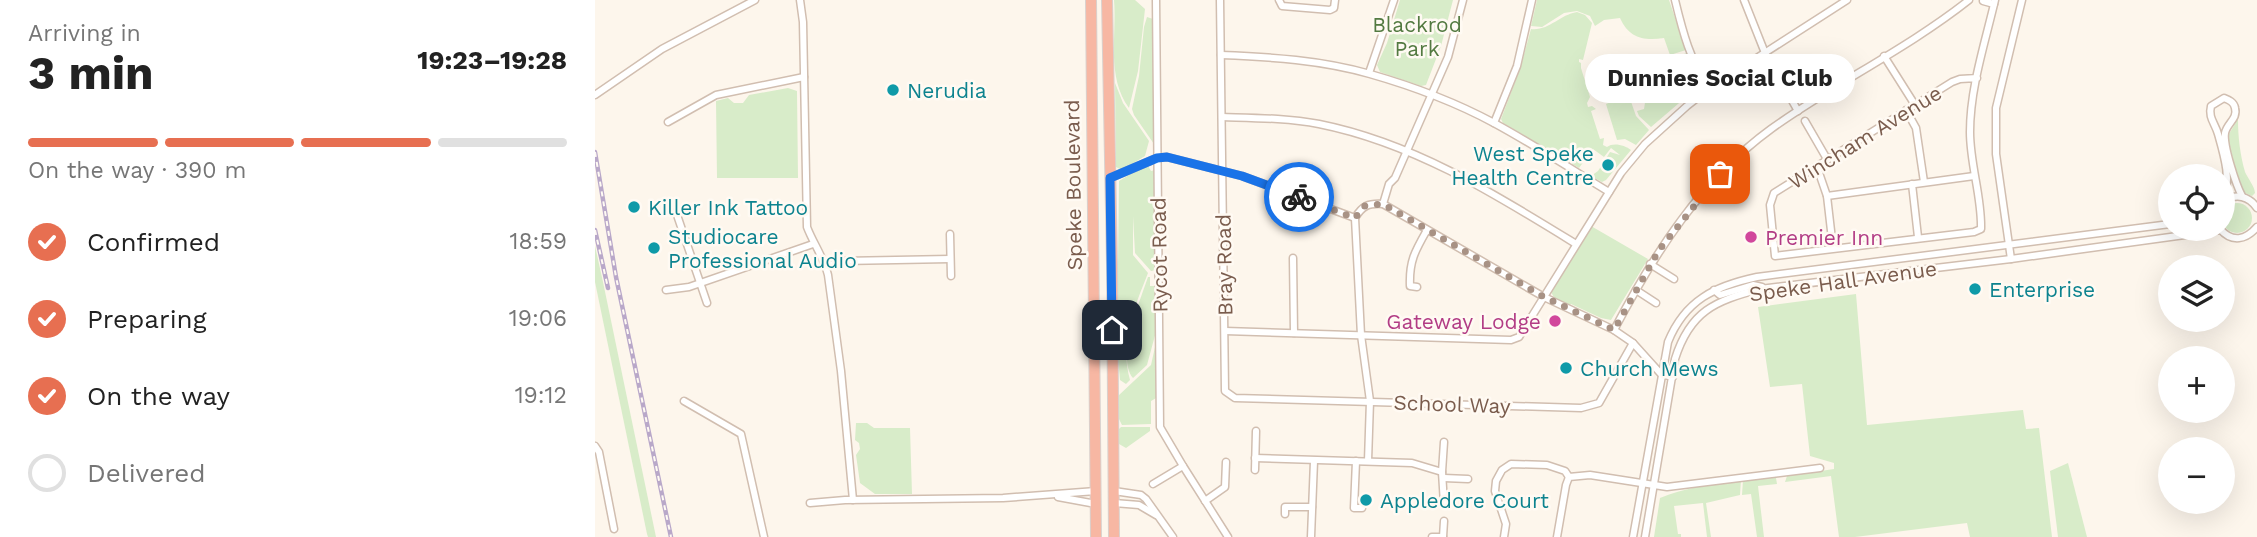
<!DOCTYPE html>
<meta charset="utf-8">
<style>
body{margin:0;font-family:"Work Sans",sans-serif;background:#f6f6f6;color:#222;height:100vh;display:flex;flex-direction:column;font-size:26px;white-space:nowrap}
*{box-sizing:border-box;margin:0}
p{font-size:23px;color:#767676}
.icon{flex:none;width:38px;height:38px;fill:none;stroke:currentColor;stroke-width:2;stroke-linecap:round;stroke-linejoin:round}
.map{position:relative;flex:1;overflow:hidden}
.drawer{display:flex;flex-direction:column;background:#fff;width:595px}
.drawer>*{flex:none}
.fabs{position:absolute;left:1563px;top:164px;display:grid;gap:14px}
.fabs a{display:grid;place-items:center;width:77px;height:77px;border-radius:50%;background:#fff;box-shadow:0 7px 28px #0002;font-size:35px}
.pin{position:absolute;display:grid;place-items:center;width:60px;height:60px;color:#fff;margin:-30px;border-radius:14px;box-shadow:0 4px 10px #0006}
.courier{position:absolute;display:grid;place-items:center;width:70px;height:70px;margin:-35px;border:5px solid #1a73e8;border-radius:50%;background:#fff;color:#222;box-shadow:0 2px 9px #0007}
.bubble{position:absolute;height:49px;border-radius:24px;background:#fff;box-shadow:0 7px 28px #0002;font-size:23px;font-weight:700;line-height:49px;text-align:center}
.overview em{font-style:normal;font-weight:700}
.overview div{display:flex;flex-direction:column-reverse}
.overview{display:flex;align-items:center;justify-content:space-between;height:119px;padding:0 28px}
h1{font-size:46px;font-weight:700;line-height:52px}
.bar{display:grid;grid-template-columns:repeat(4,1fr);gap:10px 7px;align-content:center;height:84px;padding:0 28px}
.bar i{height:9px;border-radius:5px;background:#e0e0e0}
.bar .current{background:#e76f51}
.bar p{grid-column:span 4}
ol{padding:0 28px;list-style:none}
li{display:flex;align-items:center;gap:21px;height:77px}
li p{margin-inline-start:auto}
li .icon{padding:7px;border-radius:50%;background:#e76f51;color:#fff;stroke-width:4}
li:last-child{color:#767676}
li i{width:38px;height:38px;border:4px solid #e0e0e0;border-radius:50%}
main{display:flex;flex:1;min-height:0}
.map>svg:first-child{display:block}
.green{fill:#d8ecc9}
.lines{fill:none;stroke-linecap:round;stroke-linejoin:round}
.minor-casing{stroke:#d1beb0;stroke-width:9}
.highway-casing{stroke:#dad1cd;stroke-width:12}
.minor{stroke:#fff;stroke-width:6}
.highway{stroke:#f7b7a3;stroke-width:10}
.rail-casing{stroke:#b9a8c9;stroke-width:4.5}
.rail{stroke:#fffaf3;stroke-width:2;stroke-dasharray:5;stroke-linecap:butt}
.done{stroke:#a89285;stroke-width:7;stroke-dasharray:0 12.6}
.route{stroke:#1a73e8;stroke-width:9}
.culture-dot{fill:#0f9aa8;stroke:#fffaf3;stroke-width:2.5}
.hotel-dot{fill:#d1479c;stroke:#fffaf3;stroke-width:2.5}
.labels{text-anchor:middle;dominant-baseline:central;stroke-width:5;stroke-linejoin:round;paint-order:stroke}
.park-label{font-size:21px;fill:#537a41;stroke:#fffaf3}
.culture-label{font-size:21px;fill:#0d838f;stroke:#fffaf3;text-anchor:start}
.street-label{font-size:21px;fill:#7a5c4d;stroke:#fffaf3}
.hotel-label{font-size:21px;fill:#b23c85;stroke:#fffaf3;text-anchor:start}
</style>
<main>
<section class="drawer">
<div class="overview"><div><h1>3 min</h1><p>Arriving in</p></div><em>19:23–19:28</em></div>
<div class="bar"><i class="current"></i><i class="current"></i><i class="current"></i><i></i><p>On the way · 390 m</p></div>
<ol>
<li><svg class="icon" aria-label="check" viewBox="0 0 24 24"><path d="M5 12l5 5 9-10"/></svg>Confirmed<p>18:59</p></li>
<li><svg class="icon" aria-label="check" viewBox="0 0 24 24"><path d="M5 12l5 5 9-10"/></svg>Preparing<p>19:06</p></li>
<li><svg class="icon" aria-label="check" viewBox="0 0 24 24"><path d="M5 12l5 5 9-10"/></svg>On the way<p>19:12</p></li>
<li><i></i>Delivered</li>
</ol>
</section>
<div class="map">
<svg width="1662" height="537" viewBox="0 0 1662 537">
<rect width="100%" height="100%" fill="#fdf6ec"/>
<g class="green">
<path d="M519,0H540L550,9L543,71L534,108C511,76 522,36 519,0Z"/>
<polygon points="805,0 858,0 846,46 831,85 826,86 785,72 782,65 792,43"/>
<path d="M942,0H1074L1091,50L1075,55L1069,38C1048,41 1034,38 1025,18L1009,20L1000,26L995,16L982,11L969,13L947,27L936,26Z"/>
<path d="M982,12L990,15L997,23L988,60L984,59V62L986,63V68L995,97L992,103L993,107L997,106L1001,109L996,111L1005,139L1009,138L1008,145L1012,147C1018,142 1030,145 1036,150L1011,180L1007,182L996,176L1003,171L1015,152L1025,155L1016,148L1009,157L998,149L984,168L908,123L906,119L925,69L936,29C954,31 964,15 982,12Z"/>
<polygon points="552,17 558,19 559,144 539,115 537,109 544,76 549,27"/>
<polygon points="1092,53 1104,80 1104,86 1056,127 1044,116 1042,111 1049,109 1051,96 1044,83 1064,77 1065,80 1071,81 1072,84 1081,82 1083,76 1076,58"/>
<polygon points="520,83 528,103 554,141 550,156 527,170 521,167"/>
<polygon points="193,88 202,91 203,178 122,178 121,101 133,98 139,103 148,103 154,95"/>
<polygon points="1032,90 1041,116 1054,130 1041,145 1030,139 1022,140 1011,104 1023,99 1022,93"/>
<path d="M1643,119C1643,137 1645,154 1650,172C1653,179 1659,185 1660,193L1657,196L1650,193L1645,187L1634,143V134Z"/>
<path d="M552,164L556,171L560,170L561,270L556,271L540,253L538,216V255L553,273C539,309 524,341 535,380L531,384L525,380L522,347L524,181Z"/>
<circle cx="1642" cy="218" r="15"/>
<path d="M996,226L1053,259L1016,320L1006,318L976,304L974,306C967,302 958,300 956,291Z"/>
<polygon points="0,246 8,282 61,537 53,537 52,534 0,282"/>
<path d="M553,277H555V286H562V328L552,365L538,378C521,357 545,301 553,277Z"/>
<polygon points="1261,294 1272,425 1428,410 1431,429 1444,428 1457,537 1375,537 1372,523 1260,537 1244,537 1236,476 1190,482 1192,476 1239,469 1239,463 1215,456 1207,384 1175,387 1163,307"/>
<polygon points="562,338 563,397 556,401 556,424 527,425 524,419 523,396 556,365"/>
<polygon points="261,423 272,423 279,428 315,428 317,494 280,494 265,483 261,455 265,449 264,443 260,440"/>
<polygon points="526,427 555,427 555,431 531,448 524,444 523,430"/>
<polygon points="1473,463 1492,537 1463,537 1455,471"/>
<polygon points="1178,477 1181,478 1182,484 1163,486 1169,537 1162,537 1156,494 1147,495 1148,480"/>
<path d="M1146,480L1145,495L1111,503L1116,537H1112L1108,503L1079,506L1083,534H1086V537H1059L1065,498C1089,488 1117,484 1146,480Z"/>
</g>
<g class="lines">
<defs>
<g id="minor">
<path d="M205,0L208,22L212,227C218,243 229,258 233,275L246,371L258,500"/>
<polyline points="561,0 565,427 588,466 633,537"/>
<polyline points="625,0 630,391 640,398 986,408 1004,403 1038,343"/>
<polyline points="684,0 687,6 735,10 739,8 740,0"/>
<path d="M1080,0C1087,29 1096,65 1115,88"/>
<polyline points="1149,0 1170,53 1203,111"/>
<polyline points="1388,1 1399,4"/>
<path d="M626,55C676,57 726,60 775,74C817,86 860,102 899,123C938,144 976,169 1014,192"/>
<polyline points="1289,56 1320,105"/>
<polyline points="774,73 799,0"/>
<path d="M1382,78L1365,79L1357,82L1179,193L1175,205L1180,256L1379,232L1386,229C1387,197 1375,165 1375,132C1375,88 1390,43 1400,0"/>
<polyline points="0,95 67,49 160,0"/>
<polyline points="1311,110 1321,128 1329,182"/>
<path d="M627,117C660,118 692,118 724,124C819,143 900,194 981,244"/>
<polyline points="1210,121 1232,159"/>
<polyline points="73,122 121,95 209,77"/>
<polyline points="899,123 922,66 937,0"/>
<polyline points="1222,167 1232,196 1238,248"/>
<path d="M515,178L562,158L572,157L647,176L760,218C767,206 773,203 788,204L949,297L1019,330L1038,343L1066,374L1078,377"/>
<polyline points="1317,184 1323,237"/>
<polyline points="1232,196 1379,176"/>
<path d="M1629,201C1641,193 1654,196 1662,208"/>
<path d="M1628,202C1637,181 1629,155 1623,134C1620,123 1613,118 1616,106L1629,98C1634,100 1639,102 1640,108C1643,119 1632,123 1630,133C1628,145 1641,185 1647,196"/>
<polyline points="788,204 794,184 800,178 853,57 868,0"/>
<polyline points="81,212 112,303"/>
<polyline points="760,218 766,335 775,401 773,461"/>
<path d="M1625,229C1637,243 1651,240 1662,227"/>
<polyline points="355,234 356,276"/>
<polyline points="698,258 699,333"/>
<polyline points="1416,259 1401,154 1401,108 1427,0"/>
<polyline points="1055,264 1079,279"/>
<polyline points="231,266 247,261 355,259"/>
<path d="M822,287L815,286C814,261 820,251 832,230"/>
<polyline points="71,290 94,287 218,244"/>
<polyline points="1041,290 1061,303"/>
<polyline points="1119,290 1125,295 1158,285 1167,287"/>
<path d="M1019,330C1059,254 1106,180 1176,129C1240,83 1312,49 1374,0"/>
<polyline points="630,331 916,340 924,337 1026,173 1050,144 1092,106 1115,88 1252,0"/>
<polyline points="89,401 146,434 169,537"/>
<polyline points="849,442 847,472 849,504"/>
<polyline points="0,446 4,452 19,529"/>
<polyline points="660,458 817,463 847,472"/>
<polyline points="761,461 759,508 767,508"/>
<polyline points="660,470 661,431"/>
<polyline points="849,478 873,479"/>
<polyline points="558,484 588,466"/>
<polyline points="519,491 546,495 551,499 578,537"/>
<polyline points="463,497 501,504"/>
<polyline points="610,501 630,487 631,462"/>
<polyline points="215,503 250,500 408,498 501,491"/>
<polyline points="519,503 544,505 561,515"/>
<polyline points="690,514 690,507 717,507"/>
<polyline points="716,537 719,461"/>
<polyline points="837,537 848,537"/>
<polyline points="848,537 849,521"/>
<polyline points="909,537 911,524 900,491 901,481 907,470 916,464 952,465 970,471 974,477"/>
<polyline points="962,537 971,485 974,477 995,475 1072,487 1225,468"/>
<path d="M1038,537L1073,342C1090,300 1120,286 1162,277L1575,224"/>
<path d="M1050,537L1080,359C1095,311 1120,301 1165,289L1416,259L1626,230"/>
</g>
<g id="highway">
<polyline points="496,0 501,537"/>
<polyline points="512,0 517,265 519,537"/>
</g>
</defs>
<use href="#minor" class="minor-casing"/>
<use href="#highway" class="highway-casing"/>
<use href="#minor" class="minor"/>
<use href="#highway" class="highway"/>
<defs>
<g id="rail">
<polyline points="0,152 21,277 76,537"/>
<polyline points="0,230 13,288"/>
</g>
</defs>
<use href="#rail" class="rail-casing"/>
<use href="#rail" class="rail"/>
</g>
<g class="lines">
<polyline class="done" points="704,197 760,218 769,206 788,204 949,297 1019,330 1064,250 1125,174"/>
<polyline class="route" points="517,330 515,178 562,158 572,157 647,176 704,197"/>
</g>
<g class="culture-dot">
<circle cx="298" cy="90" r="7"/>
<circle cx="1013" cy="165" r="7"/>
<circle cx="39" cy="207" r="7"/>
<circle cx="59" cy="248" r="7"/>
<circle cx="1380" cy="289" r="7"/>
<circle cx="971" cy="368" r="7"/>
<circle cx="771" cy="500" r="7"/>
</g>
<g class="hotel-dot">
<circle cx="1156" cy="237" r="7"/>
<circle cx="960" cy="321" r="7"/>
</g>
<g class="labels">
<g class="park-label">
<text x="822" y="24">Blackrod<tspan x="822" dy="24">Park</tspan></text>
</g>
<g class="culture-label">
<text x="312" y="90">Nerudia</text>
<text x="999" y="153" text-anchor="end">West Speke<tspan x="999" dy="24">Health Centre</tspan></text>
<text x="53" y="207">Killer Ink Tattoo</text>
<text x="73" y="236">Studiocare<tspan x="73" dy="24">Professional Audio</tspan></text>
<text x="1394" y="289">Enterprise</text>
<text x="985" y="368">Church Mews</text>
<text x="785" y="500">Appledore Court</text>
</g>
<g class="street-label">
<text transform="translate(1270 137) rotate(-32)">Wincham Avenue</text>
<text transform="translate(478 185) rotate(-91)">Speke Boulevard</text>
<text transform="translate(564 255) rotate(-91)">Rycot Road</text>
<text transform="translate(629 265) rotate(-91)">Bray Road</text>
<text transform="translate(1248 281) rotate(-8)">Speke Hall Avenue</text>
<text transform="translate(857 404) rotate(2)">School Way</text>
</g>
<g class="hotel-label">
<text x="1170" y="237">Premier Inn</text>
<text x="946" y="321" text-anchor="end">Gateway Lodge</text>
</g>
</g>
</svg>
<div class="fabs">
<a><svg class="icon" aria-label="locate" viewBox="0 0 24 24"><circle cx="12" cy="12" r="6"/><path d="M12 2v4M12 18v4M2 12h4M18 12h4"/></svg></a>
<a><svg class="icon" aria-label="layers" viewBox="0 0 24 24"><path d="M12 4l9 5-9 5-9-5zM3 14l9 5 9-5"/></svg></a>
<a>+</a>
<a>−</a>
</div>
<div class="pin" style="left:1125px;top:174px;background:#ea580c"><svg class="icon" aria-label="bag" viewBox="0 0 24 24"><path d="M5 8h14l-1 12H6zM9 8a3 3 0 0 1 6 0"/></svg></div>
<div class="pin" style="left:517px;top:330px;background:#1f2937"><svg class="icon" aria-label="home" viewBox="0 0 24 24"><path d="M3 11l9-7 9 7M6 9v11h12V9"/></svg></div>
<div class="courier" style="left:704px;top:197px"><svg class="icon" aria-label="bike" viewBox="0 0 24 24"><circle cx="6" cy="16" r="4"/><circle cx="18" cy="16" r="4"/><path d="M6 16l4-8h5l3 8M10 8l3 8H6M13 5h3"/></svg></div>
<div class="bubble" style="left:990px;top:54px;width:270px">Dunnies Social Club</div>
</div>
</main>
